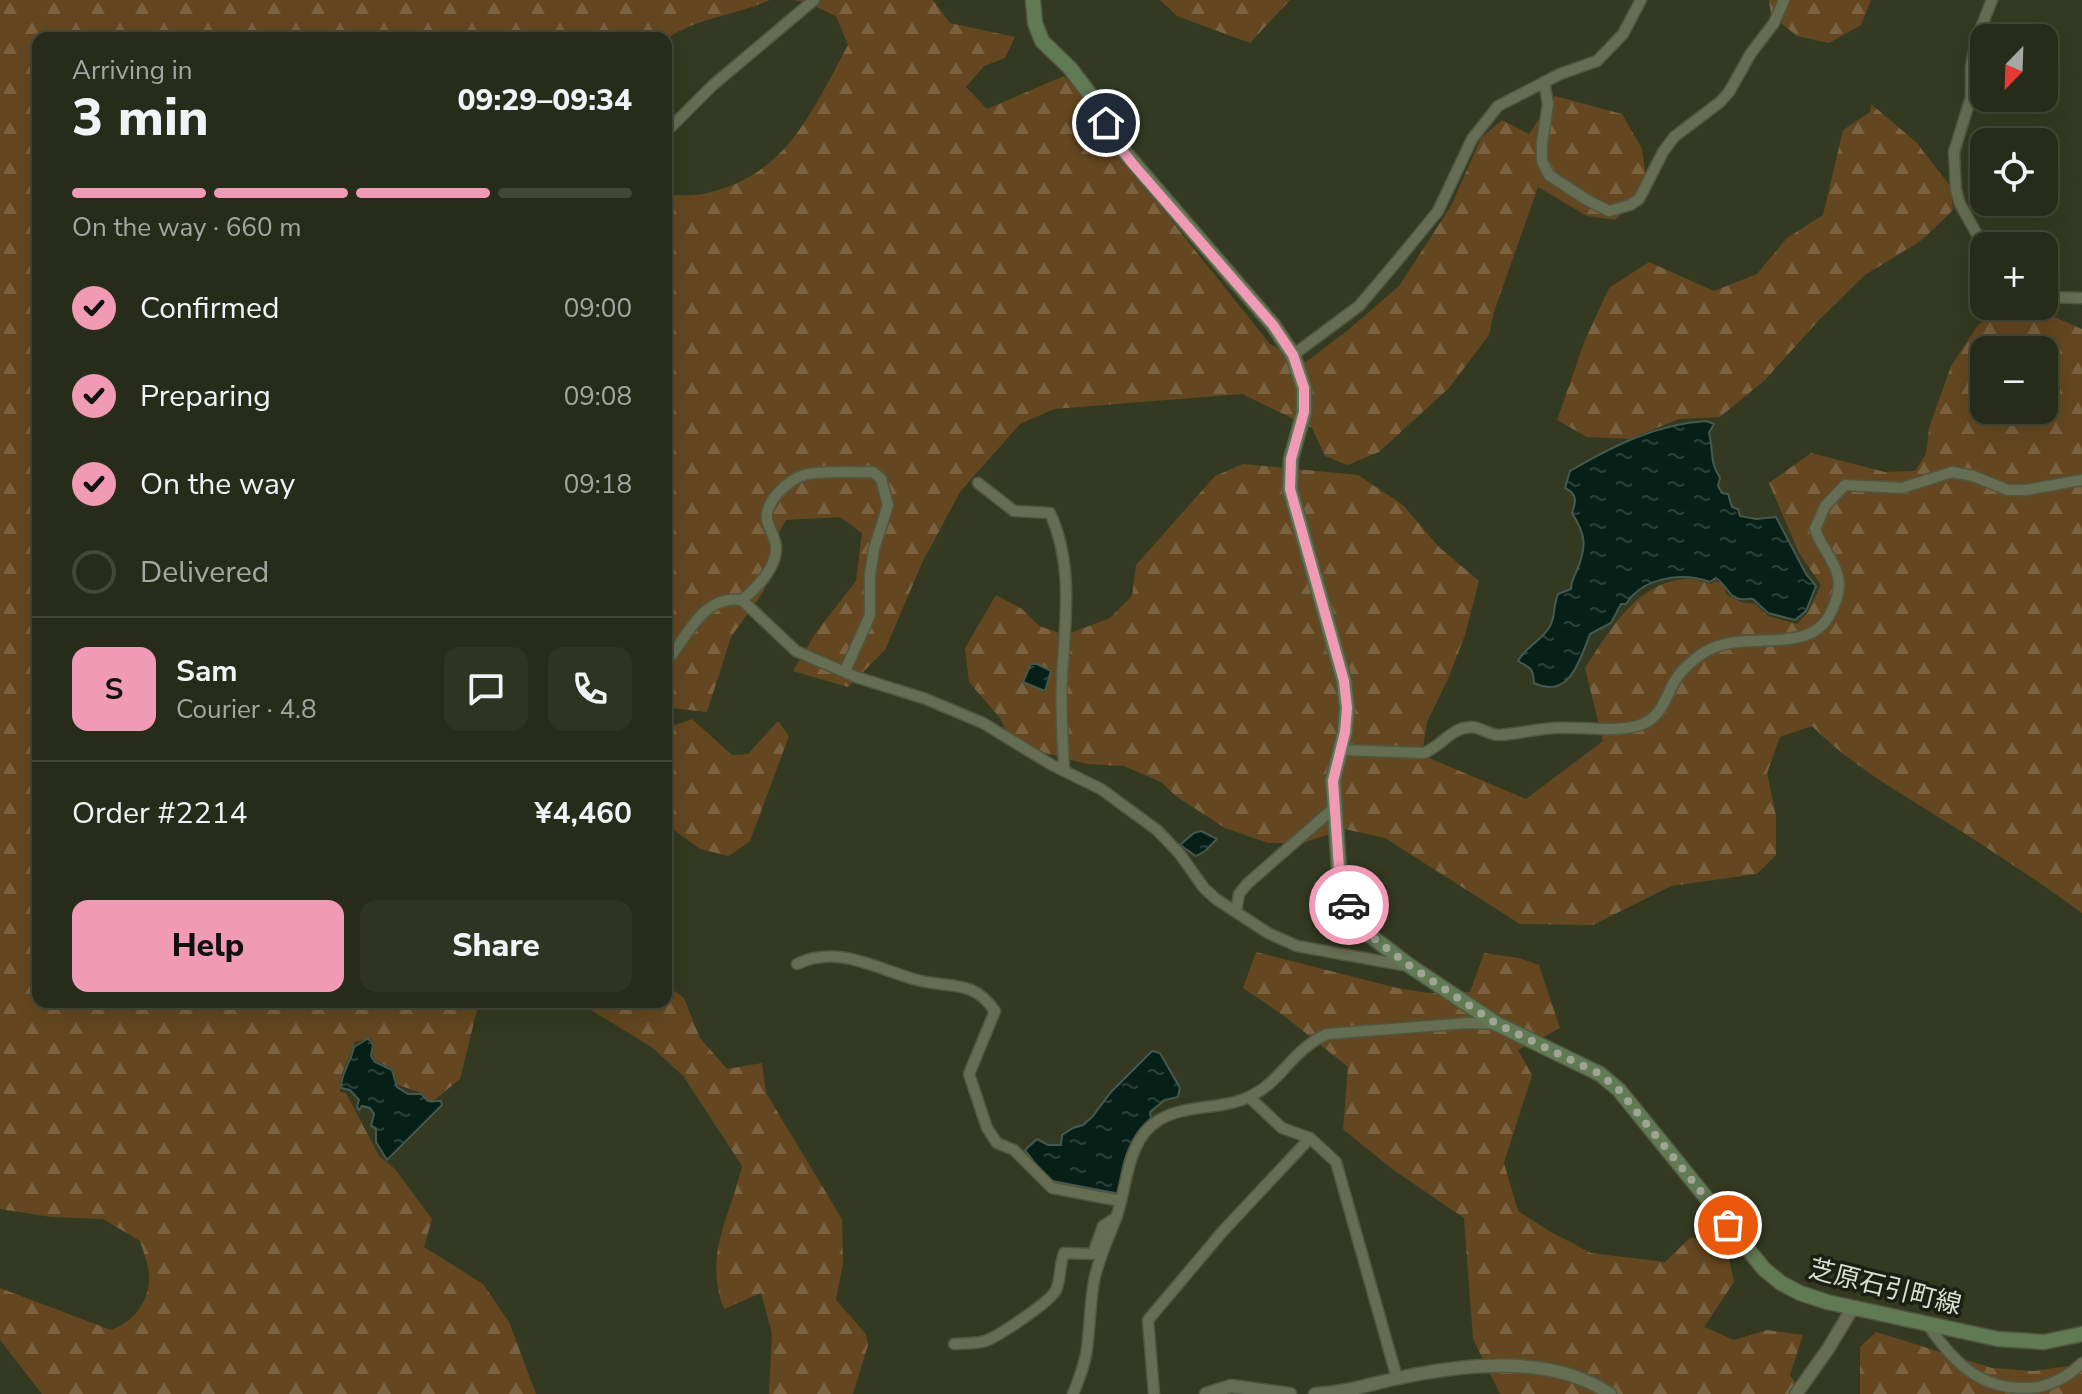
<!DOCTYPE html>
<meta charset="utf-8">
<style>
body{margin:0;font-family:"Nunito Sans","Noto Sans JP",sans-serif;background:#2e3422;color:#f1f3f6;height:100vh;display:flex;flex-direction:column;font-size:30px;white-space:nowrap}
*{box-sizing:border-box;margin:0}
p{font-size:26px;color:#a4a7a2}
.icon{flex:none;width:44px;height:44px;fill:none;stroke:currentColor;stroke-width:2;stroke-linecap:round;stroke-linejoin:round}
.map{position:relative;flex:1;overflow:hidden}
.drawer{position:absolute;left:32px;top:32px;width:640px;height:976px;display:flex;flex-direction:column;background:#262c19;border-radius:16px;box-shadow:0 8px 32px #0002,0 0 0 2px #424838}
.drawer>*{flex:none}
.needle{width:52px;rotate:203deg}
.controls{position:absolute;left:1970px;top:24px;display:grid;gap:16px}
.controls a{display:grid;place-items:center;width:88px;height:88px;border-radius:16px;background:#262c19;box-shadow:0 8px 32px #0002,0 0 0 2px #424838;font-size:40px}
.pin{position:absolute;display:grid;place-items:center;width:68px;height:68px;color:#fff;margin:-34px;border:4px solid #fff;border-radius:50%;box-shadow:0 2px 8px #0007}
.courier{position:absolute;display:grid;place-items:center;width:80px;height:80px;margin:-40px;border:6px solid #f09ab6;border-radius:50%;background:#fff;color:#222;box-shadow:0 2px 10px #0007}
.head em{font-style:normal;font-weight:800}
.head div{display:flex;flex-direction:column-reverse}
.head{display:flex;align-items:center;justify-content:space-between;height:136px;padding:0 40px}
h1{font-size:52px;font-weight:800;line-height:60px}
.bar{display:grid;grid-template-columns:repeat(4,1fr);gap:12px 8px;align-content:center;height:96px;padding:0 40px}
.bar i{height:10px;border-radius:6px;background:#424838}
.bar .active{background:#f09ab6}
.bar p{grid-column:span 4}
.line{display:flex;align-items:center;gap:20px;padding:0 40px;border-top:2px solid #424838}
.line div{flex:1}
.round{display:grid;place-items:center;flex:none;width:84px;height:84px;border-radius:16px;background:#2e3422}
ol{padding:0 40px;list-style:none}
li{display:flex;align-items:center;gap:24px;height:88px}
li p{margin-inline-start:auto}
li .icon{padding:8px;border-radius:50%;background:#f09ab6;color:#111;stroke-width:4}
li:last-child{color:#a4a7a2}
li i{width:44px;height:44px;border:4px solid #424838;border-radius:50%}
.cta{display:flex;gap:16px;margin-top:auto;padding:16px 40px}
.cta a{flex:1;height:92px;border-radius:16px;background:#f09ab6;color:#111;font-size:32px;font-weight:800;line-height:92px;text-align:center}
.cta a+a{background:#2e3422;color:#f1f3f6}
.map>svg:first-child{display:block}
.forest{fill:url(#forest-firs);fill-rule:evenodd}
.water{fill:url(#water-ripples);stroke:#46594f;stroke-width:2}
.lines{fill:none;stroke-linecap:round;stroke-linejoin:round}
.minor-casing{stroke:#505640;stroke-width:13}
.tertiary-casing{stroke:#505640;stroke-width:15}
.secondary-casing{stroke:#505640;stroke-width:17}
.minor{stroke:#656d52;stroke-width:10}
.tertiary{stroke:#656d52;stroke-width:12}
.secondary{stroke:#607a54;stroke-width:14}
.done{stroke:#a0a593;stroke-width:8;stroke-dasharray:0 14.4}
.route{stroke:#f09ab6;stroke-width:10}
.labels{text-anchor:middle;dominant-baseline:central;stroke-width:7;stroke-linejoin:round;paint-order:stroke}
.street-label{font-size:26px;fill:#dadfd0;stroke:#1c1f14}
</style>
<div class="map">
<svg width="2082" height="1394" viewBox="0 0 2082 1394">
<defs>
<pattern id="forest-firs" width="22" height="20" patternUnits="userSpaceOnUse" patternTransform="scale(2)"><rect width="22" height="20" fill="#644720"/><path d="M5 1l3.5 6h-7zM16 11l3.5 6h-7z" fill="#7a613f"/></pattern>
<pattern id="water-ripples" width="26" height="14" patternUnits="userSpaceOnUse" patternTransform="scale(2)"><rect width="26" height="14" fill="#062018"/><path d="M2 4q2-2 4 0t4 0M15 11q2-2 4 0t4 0" fill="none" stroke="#2a4039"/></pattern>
</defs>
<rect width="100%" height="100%" fill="#333a21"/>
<g class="forest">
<path d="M0,0H770C736,15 696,18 666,39L38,38V1002H479L460,1079L433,1101L427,1100L422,1093L398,1085L393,1069L375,1060L372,1051L374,1045L371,1038L355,1042C349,1061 339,1071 340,1092L346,1093L379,1156L395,1169L432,1219L424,1247L483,1284L509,1322L536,1394H42L0,1340V1288L111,1330C135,1322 151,1299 149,1273C148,1263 143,1251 140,1241L103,1219L51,1217L0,1209Z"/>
<path d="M792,0H933L950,23L1015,37L1005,58L984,66L966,87L987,109L1064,76L1115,127L1163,210L1270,344L1306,362L1348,330L1399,286L1451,206L1481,138L1502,120L1529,134L1555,96L1622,114L1642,149L1647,187L1615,220L1587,216L1538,187L1494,312L1489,335L1449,388L1379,452L1347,465L1325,456L1312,428L1242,394L1054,409L1020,424L960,492L922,563L885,650L848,687L793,671L817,631L856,581L862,533L840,517L786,520L772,545L764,591L731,637L707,712L671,708L666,703V195C678,195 691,196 703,194C786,177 811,113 848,45L836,16L805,2Z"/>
<polygon points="1160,0 1290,0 1250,43 1177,16"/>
<polygon points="1769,0 1871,0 1861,25 1829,43 1797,36 1771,15"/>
<polygon points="1871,104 1916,142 1951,187 1953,210 1922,240 1865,275 1820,319 1765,380 1720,417 1679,419 1630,439 1587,437 1557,420 1585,340 1609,288 1649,262 1714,291 1757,274 1787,238 1823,215 1843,130 1870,112"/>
<path d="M2005,307L2040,311L2082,329V913C2044,885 2004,859 1964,833C1911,799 1857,771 1812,726L1780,737L1767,773L1776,816V855L1757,874L1671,886L1593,925L1520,924L1385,838L1344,829L1303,843H1268L1225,828L1177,797L1161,782L1124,766L1087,764L1045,753L1009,737L1000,718L969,682L965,648L996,595L1022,609L1039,626L1065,635L1110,618L1132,596L1136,565L1215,476L1243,464L1358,475L1403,505L1439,547L1479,581L1465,635L1448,679L1427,722L1422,755L1526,799L1603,741L1585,668C1610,631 1636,582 1686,579C1694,578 1703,582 1711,584L1715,581L1724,584L1726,594L1741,602L1755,604L1768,616L1797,624L1808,612L1821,585L1799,553L1769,483L1811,453L1885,472L1915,471L1926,454L1929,428L1951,366L1978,325ZM1984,350H2044V410H1984Z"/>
<polygon points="692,719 732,755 748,754 778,721 789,736 750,841 729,856 700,849 666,824 666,728"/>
<polygon points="1256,952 1397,988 1428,993 1470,992 1484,953 1519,958 1539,965 1560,1028 1518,1050 1532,1075 1504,1163 1518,1211 1549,1231 1591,1253 1665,1262 1691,1237 1727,1250 1734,1282 1704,1327 1734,1340 1767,1330 1803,1335 1790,1375 1803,1394 1500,1394 1473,1339 1464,1218 1392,1169 1343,1129 1348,1067 1283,1015 1243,988"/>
<path d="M666,985L684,998L700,1038L727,1069L762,1063L766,1093L842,1219L843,1263L836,1300L866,1334L868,1345L853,1394H769L772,1333L761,1293L724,1309C703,1254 730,1218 742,1166L684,1077L653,1048L578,1002H666Z"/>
<polygon points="1876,1332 1992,1368 2034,1371 2082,1364 2082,1394 1860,1394 1860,1347"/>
</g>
<g class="water">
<path d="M1706,421L1714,424L1709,433C1714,452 1709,461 1720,478L1718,486L1722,493L1728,494L1732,507L1738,509L1740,516L1756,519L1776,517L1806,574L1816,586L1806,611L1795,620L1768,613L1753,599C1749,598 1745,600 1740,599C1729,598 1725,583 1716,578L1710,582C1682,572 1643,577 1626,604H1621L1611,623L1590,634C1580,659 1570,700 1534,683C1533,667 1530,668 1518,661C1525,647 1543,640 1550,626C1556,615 1553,605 1558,594L1571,589C1571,580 1574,578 1577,570C1587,546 1586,535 1572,513C1576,502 1578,494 1565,488L1570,471C1613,446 1656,424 1706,421Z"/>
<polygon points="1031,664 1037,664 1051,671 1045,691 1023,682"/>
<polygon points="1201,831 1217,839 1205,851 1196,856 1180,845 1194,833"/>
<path d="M367,1039L370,1040L373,1045L371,1056L375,1062L392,1070L397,1087L408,1094H421L428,1101H441L442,1105L387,1160L376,1142V1129L371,1126L374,1114L370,1108L362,1106L359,1110L357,1107L359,1100L350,1090L341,1088C341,1072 351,1062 354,1047Z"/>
<path d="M1152,1051L1160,1053L1180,1088L1178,1097L1165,1100L1150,1112L1151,1118C1129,1136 1120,1167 1120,1194L1052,1181L1044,1175L1025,1150L1037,1139L1048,1145H1061L1062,1135L1073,1128L1083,1125L1092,1117L1111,1092Z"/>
</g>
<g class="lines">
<defs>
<g id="minor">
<polyline points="1544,82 1548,104 1542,143 1542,161 1549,175 1587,200 1609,211 1630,205 1639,199 1663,152 1674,137 1720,102 1729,92 1751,53 1774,23 1784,0"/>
<polyline points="666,132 713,85 814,0"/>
<polyline points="1984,247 1960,204 1956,190 1954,152 1971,97 1971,67 1976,40 1992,0"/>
<polyline points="2044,297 2082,298"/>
<polyline points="1293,355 1359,306 1398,260 1438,211 1472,139 1498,106 1560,74 1597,61 1623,34 1641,0"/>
<path d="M978,483L1014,511L1050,513C1074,565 1065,622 1062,678C1060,709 1063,740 1064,771"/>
<path d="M742,600C756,589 775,569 776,550C777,539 769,530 767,520C764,502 788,480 804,475C822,470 854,473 873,472L881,479L888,505L874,549L870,575V615L845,671"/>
<path d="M666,662C688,637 701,595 742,600L796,651L856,677L926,699L983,723L1052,765L1101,789L1157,830L1179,853L1204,888L1216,899L1268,933L1297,946L1408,966"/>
<path d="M1341,750L1424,753C1442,746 1450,728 1471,727C1481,727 1489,735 1499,735C1518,734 1536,729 1554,728C1580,726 1623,734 1645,723C1663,714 1666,695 1676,679C1683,668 1700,653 1713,648C1750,631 1815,657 1833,608C1838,597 1841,584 1837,573C1832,557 1820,545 1815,529L1825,506L1845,485L1902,488L1952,472L1973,476L2008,490H2026L2082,480"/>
<polyline points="1236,912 1239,894 1247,884 1334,808"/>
<path d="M797,964C838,944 877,969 917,980C950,989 972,978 995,1011L969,1074L987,1128L997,1143L1014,1150L1052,1188L1121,1201"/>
<polyline points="1249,1097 1282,1128 1310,1138 1336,1162 1397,1378"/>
<path d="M1928,1325C1956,1366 1985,1394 2039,1387C2056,1383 2069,1376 2082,1363"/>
<path d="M954,1344C963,1343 976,1344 985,1341C998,1337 1051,1301 1056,1290C1061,1280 1059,1266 1064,1253L1093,1254L1103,1226L1114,1219"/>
<path d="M1073,1394C1079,1379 1085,1364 1087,1348C1090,1325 1090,1303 1094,1281C1098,1259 1109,1238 1116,1218C1128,1185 1126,1140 1159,1120C1187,1103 1223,1111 1253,1095C1282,1080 1292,1050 1327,1034L1468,1023L1495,1024"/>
<polyline points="1154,1394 1148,1320 1223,1231 1310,1138"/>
</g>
<g id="tertiary">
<polyline points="1206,1394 1231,1386 1290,1394"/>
<path d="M1315,1394C1343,1393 1367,1385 1394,1379C1461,1364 1550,1353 1610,1394"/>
<polyline points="1796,1394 1828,1349 1852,1309"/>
</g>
<polyline id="secondary" points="1033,0 1035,23 1042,41 1070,68 1098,105 1115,141 1273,325 1293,355 1304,388 1304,412 1291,459 1290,489 1344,681 1347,708 1345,732 1333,781 1339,869 1349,906 1372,937 1410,966 1497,1024 1600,1074 1619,1090 1764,1269 1781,1283 1800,1293 1827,1302 1998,1339 2044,1342 2082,1334"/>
</defs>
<use href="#minor" class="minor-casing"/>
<use href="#tertiary" class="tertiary-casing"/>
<use href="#secondary" class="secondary-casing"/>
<use href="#minor" class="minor"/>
<use href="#tertiary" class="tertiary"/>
<use href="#secondary" class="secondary"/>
</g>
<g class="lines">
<polyline class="done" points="1349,905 1372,937 1410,966 1497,1024 1600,1074 1619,1090 1728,1225"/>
<polyline class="route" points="1106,123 1115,141 1132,163 1273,325 1293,355 1304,388 1304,412 1291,459 1290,489 1344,681 1347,708 1345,732 1333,781 1339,869 1349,905"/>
</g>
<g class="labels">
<g class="street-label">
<text transform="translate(1885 1287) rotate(14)">芝原石引町線</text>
</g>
</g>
</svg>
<div class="controls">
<a><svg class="needle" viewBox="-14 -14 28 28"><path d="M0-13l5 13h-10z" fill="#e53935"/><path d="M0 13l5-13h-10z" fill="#a4a7a2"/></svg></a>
<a><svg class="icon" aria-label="locate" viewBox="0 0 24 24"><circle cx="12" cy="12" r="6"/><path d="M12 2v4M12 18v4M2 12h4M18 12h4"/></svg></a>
<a>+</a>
<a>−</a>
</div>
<div class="pin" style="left:1728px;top:1225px;background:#ea580c"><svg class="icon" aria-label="bag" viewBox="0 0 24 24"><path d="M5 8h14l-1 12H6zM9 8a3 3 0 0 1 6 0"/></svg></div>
<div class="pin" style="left:1106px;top:123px;background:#1f2937"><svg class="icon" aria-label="home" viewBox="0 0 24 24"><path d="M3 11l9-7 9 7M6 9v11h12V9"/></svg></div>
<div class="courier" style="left:1349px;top:905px"><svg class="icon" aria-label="car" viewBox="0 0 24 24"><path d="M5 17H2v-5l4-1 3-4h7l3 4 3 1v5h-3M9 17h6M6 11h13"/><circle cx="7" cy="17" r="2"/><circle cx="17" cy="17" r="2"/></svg></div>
<section class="drawer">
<div class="head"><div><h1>3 min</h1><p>Arriving in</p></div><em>09:29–09:34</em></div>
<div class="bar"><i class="active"></i><i class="active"></i><i class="active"></i><i></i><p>On the way · 660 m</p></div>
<ol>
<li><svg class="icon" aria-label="check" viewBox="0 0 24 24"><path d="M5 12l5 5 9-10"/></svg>Confirmed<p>09:00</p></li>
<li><svg class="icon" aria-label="check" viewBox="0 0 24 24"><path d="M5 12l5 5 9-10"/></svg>Preparing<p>09:08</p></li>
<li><svg class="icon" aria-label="check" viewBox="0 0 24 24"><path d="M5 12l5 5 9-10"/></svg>On the way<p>09:18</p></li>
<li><i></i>Delivered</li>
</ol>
<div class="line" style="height:144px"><b class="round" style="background:#f09ab6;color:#111">S</b><div><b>Sam</b><p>Courier · 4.8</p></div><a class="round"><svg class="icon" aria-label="chat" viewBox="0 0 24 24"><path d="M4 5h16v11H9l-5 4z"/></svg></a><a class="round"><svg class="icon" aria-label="phone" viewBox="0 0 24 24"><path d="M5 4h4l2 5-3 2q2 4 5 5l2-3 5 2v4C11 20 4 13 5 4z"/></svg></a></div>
<div class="line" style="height:104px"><div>Order #2214</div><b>¥4,460</b></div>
<div class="cta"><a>Help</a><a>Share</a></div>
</section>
</div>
